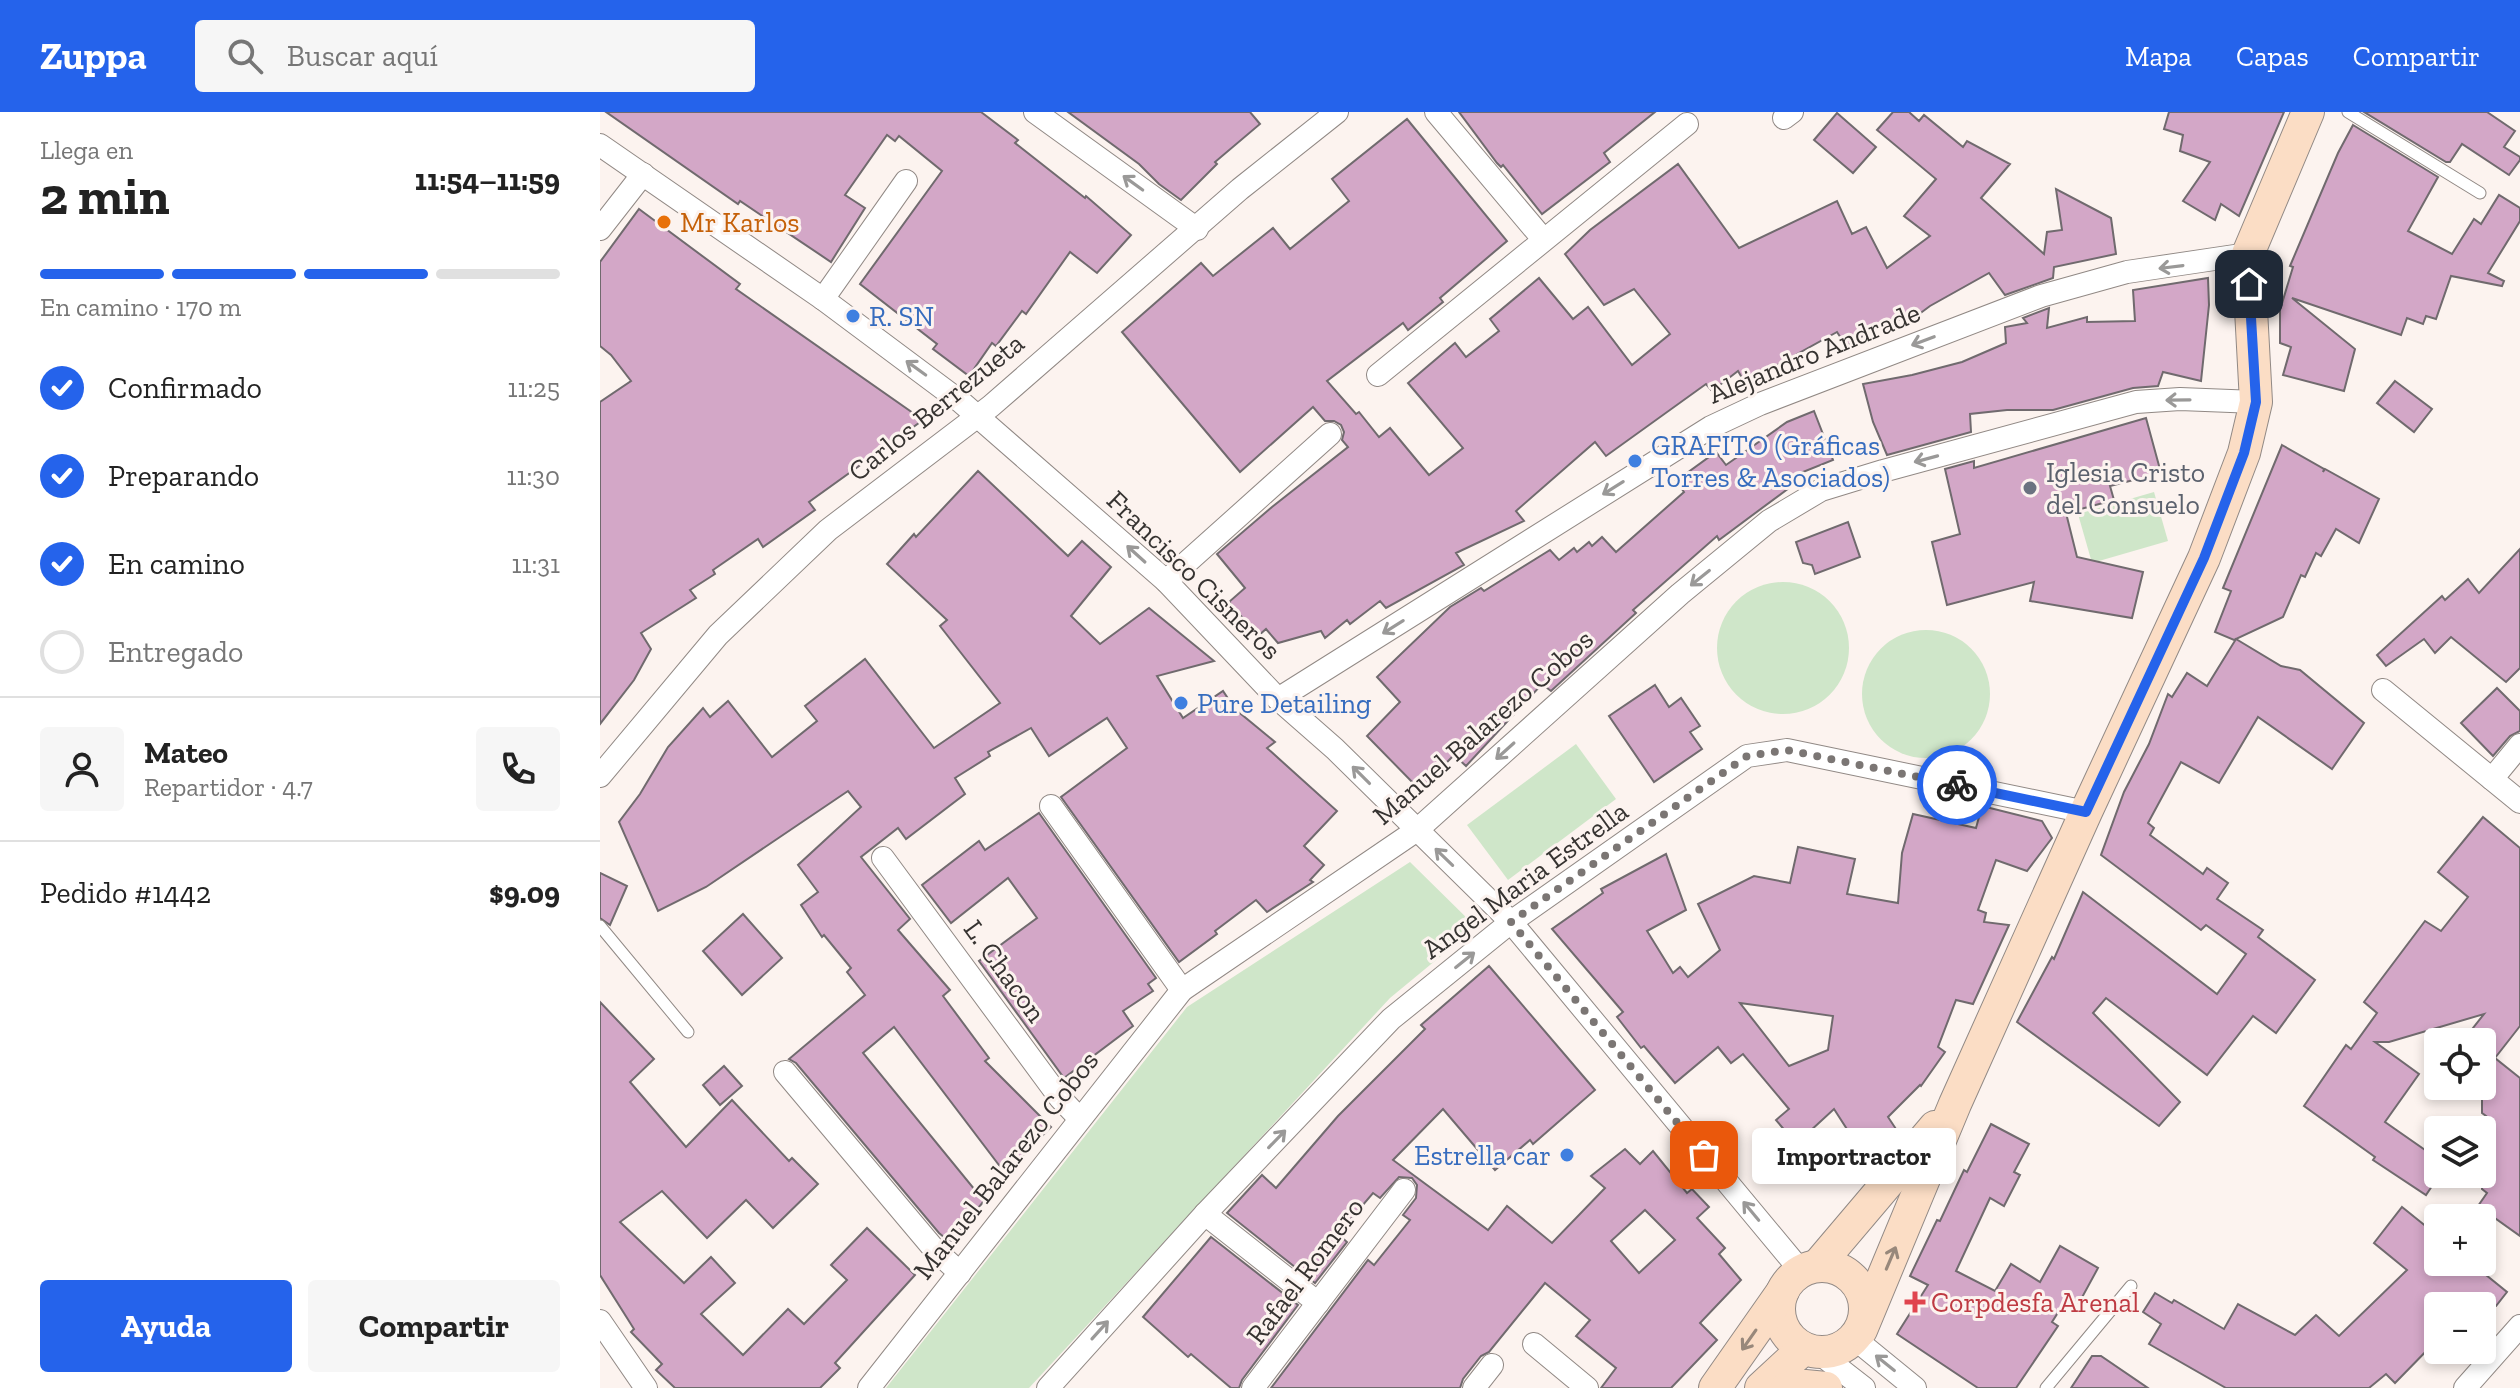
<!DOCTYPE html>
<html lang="es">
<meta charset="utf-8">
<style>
body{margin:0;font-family:"Zilla Slab",serif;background:#f6f6f6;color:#222;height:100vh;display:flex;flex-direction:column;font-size:30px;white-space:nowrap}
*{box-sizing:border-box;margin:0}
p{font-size:26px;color:#767676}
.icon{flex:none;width:44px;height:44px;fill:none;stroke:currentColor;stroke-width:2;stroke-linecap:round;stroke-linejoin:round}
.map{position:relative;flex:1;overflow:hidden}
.sheet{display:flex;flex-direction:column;background:#fff;width:600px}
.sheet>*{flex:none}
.buttons{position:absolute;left:1824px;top:916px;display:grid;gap:16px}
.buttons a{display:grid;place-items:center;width:72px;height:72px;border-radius:8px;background:#fff;box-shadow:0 4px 12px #0003;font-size:40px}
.pin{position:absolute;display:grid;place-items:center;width:68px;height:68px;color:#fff;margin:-34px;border-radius:16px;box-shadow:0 4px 12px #0006}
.courier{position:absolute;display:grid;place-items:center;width:80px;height:80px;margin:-40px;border:6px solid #2563eb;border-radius:50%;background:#fff;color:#222;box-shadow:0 2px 10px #0007}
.bubble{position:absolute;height:56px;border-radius:8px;background:#fff;box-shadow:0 4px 12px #0003;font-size:26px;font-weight:700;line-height:56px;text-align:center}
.headline em{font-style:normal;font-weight:700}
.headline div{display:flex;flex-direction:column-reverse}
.headline{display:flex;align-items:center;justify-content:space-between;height:136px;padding:0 40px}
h1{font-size:52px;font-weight:700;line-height:60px}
.bar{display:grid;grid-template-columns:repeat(4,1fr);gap:12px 8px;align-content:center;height:96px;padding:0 40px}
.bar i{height:10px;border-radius:6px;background:#e0e0e0}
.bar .on{background:#2563eb}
.bar p{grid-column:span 4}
.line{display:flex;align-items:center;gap:20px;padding:0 40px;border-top:2px solid #e0e0e0}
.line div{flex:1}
.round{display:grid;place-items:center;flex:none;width:84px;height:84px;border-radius:8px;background:#f6f6f6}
ol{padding:0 40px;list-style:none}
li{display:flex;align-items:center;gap:24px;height:88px}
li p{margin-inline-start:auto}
li .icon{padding:8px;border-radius:50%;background:#2563eb;color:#fff;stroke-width:4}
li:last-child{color:#767676}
li i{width:44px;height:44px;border:4px solid #e0e0e0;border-radius:50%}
.primary-button{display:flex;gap:16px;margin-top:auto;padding:16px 40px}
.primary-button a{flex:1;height:92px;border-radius:8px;background:#2563eb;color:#fff;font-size:32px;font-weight:700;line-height:92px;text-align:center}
.primary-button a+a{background:#f6f6f6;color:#222}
header{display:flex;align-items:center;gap:48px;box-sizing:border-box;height:112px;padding:0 40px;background:#2563eb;color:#fff}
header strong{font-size:38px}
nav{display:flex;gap:44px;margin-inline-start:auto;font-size:28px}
.search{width:560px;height:72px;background:#f6f6f6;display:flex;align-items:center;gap:20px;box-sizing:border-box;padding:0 28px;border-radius:8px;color:#767676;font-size:30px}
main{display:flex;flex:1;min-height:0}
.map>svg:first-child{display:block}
.green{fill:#cfe6c9}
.building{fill:#d3a7c7;stroke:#706a6e;stroke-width:2;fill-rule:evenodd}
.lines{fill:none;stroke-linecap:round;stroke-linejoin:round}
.lane-casing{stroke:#918985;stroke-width:13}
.street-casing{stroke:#918985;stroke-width:24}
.secondary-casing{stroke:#918985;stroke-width:34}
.lane{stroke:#fff;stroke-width:11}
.street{stroke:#fff;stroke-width:22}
.secondary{stroke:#fbddc5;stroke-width:32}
.oneway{stroke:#9a9998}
.oneway2{stroke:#98887b}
.done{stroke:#7b7674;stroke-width:8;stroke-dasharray:0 14.4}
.route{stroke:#2563eb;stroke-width:10}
.food-dot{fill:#e8710a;stroke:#fcf3ef;stroke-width:3}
.shop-dot{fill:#3f7fe0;stroke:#fcf3ef;stroke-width:3}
.worship-dot{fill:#6b7280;stroke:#fcf3ef;stroke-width:3}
.health-dot{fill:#e0444e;stroke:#fcf3ef;stroke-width:3}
.labels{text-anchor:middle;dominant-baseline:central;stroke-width:6;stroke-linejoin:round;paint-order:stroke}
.food-label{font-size:28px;fill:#c56008;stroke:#fcf3ef;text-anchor:start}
.shop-label{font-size:28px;fill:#366cbe;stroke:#fcf3ef;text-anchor:start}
.street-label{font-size:28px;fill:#363331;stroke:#fcf3ef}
.worship-label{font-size:28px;fill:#5b616d;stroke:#fcf3ef;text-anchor:start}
.health-label{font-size:28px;fill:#be3a42;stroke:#fcf3ef;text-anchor:start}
</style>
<header>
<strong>Zuppa</strong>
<div class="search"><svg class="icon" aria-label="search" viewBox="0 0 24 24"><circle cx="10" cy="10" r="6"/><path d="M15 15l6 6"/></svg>Buscar aquí</div>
<nav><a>Mapa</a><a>Capas</a><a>Compartir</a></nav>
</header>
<main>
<section class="sheet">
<div class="headline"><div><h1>2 min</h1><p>Llega en</p></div><em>11:54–11:59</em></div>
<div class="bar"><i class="on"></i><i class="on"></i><i class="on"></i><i></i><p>En camino · 170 m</p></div>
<ol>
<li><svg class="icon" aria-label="check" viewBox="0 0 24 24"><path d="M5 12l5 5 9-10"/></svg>Confirmado<p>11:25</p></li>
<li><svg class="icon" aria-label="check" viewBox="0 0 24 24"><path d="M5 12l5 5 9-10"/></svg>Preparando<p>11:30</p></li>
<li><svg class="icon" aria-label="check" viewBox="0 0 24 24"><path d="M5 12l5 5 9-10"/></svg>En camino<p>11:31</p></li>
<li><i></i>Entregado</li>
</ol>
<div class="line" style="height:144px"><a class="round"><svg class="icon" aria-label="person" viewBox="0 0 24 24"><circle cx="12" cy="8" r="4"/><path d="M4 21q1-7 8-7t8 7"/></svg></a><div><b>Mateo</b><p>Repartidor · 4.7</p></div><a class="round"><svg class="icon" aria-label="phone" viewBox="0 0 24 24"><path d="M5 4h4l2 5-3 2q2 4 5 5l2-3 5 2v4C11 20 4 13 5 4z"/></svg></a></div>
<div class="line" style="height:104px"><div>Pedido #1442</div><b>$9.09</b></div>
<div class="primary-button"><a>Ayuda</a><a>Compartir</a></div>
</section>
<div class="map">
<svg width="1920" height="1276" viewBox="0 0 1920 1276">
<rect width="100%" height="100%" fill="#fcf3ef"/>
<g class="green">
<polygon points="1554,380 1568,429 1492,451 1478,402"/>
<circle cx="1183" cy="536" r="66"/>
<circle cx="1326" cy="582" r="64"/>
<polygon points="976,632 1016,687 908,768 867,713"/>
<polygon points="810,750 876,815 790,886 429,1276 286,1276 587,895"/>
</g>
<g class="building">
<polygon points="6,0 381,0 418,28 415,31 485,86 486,84 531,123 497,161 470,140 426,202 422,199 396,234 392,231 369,264 333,237 337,232 260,172 342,59 299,24 295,29 287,23 245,83 265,96 231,150 140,89 138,92"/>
<polygon points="468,0 650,0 660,12 615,50 617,52 581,88 559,72 539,52"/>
<polygon points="859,0 1055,0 1004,41 1010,50 942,102 903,53 901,55 897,51"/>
<polygon points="1293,0 1309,0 1319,9 1324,3 1363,35 1367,29 1410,52 1381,86 1444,142 1447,120 1462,118 1456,77 1511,106 1516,142 1454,155 1453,166 1405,183 1389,161 1330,194 1307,211 1303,205 1287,215 1285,211 1246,234 1237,220 1145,271 1138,259 1112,279 1106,272 1006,344 995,330 916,399 924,409 856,441 864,453 786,496 780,489 750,512 747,508 725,526 721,519 678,531 666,517 658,524 629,490 645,476 617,442 672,395 748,335 742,328 744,320 741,313 734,309 725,309 713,295 640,360 522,220 601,151 613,164 673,116 690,137 749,89 732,67 807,7 907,129 840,186 843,190 808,218 803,211 727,269 756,302 759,300 779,325 790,316 829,363 863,336 808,271 855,231 866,245 899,219 890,207 939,166 973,207 988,195 1032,253 1070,222 1034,177 1004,193 965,142 990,118 1078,52 1139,136 1237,89 1252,122 1266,115 1287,156 1330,124 1304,104 1336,67 1277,18"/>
<polygon points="1569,0 1684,0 1639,104 1621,92 1615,108 1583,89 1610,50 1580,39 1583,23 1564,17"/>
<polygon points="1764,0 1887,0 1915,19 1904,35 1920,45 1920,48 1909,63 1862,32 1850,50 1846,50"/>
<polygon points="1237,1 1276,35 1253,61 1214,28"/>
<polygon points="1753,13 1838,65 1808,119 1852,142 1874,107 1881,112 1899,83 1920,96 1920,109 1888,161 1904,169 1902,174 1851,164 1836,207 1826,204 1823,212 1807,206 1801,223 1692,186 1755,237 1744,279 1683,263 1691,235 1680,231 1680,198 1693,155 1690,154 1738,41"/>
<polygon points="39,97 140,172 136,177 323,308 209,390 215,398 163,435 158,427 113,458 115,462 90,478 96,486 41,521 51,537 34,568 0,612 0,290 31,269 11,243 0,234 0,150"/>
<polygon points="1608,166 1609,193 1601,269 1563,260 1558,274 1533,276 1453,298 1407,298 1370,302 1371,320 1287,343 1273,310 1263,272 1312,263 1362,250 1406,231 1405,215 1427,211 1423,206 1449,196 1447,216 1487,205 1487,210 1535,209 1533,178"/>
<polygon points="1795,269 1832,297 1814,320 1777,291"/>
<polygon points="1214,299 1233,348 1188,366 1193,373 1119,428 1117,424 1033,498 1036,501 951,579 942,572 866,654 854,643 820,678 767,624 800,590 777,565 850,495 881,476 884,479 950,438 959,448 974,436 977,440 989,430 992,434 1002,425 1016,440 1084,380 1076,369 1116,340 1126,353 1187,310"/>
<polygon points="1546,306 1561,361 1510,374 1514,388 1466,401 1477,445 1543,460 1532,506 1430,489 1434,470 1347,493 1332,430 1360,422 1345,357 1374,349 1374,356"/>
<polygon points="1682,333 1724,357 1723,360 1725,357 1779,387 1759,431 1736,417 1721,444 1716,441 1705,465 1701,463 1683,505 1634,528 1615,520 1631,479 1623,476"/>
<polygon points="378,359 468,444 482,429 511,455 471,504 500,532 549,496 614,549 557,564 583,606 623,579 635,597 675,630 667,636 737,699 704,734 724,753 710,768 713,770 667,800 656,788 615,819 617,822 579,850 461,685 527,636 507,606 449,644 431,616 388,640 390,644 355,666 365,682 306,727 298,716 261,745 310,807 298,818 350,878 343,884 389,946 385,949 451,1015 405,1061 294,915 263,941 384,1089 350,1130 339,1121 196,951 189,947 265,883 247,860 251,856 224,823 222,825 201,793 218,780 198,753 261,695 248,679 106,775 58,799 19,710 40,682 68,635 103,596 110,605 128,589 172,645 217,609 205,594 265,547 334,636 400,591 340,514 347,508 287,452 314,422 316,425"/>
<polygon points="1248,410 1260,445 1215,462 1212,453 1203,451 1196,430"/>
<polygon points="1920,437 1920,556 1906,570 1851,525 1835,541 1824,527 1786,554 1777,543 1842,484 1845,488 1868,467 1879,481"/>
<polygon points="1636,527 1681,554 1700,558 1764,611 1732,657 1658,605 1619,671 1581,650 1548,711 1554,716 1550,723 1603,762 1607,756 1628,771 1617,787 1663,818 1658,825 1715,868 1676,921 1653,904 1607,963 1506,886 1493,901 1580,990 1559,1014 1417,910 1452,845 1454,847 1483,780 1617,882 1646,842 1606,813 1601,818 1501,743 1524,680 1549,632 1568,582 1572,585 1587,561 1607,574"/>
<polygon points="1055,573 1069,595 1081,586 1100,614 1090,620 1102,637 1054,670 1009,604"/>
<polygon points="1897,576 1920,599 1920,619 1910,624 1893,644 1861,611"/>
<path d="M1382,694L1442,709L1452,726L1427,759L1396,748L1378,798L1386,801L1384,810L1409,813L1373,892L1356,888L1338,935L1345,940L1321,974L1320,973L1288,1005L1296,1017L1278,1035L1262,1019L1254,1028L1234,997L1196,1032L1176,1008L1189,997L1143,942L1131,951L1118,935L1075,971L1044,934L1041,936L1017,905L1023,900L952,817L1003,781L1001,777L1066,742L1086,798L1047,819L1073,861L1080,855L1088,865L1120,838L1098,792L1154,764L1190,771L1198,735L1255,747L1247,782L1298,791L1302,741L1313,702L1376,716ZM1140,891L1233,904L1228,938L1189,954Z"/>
<polygon points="439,701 556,866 548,872 553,879 523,899 533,914 464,966 379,849 437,806 408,766 351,811 322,773 379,729 385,738"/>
<polygon points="1883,705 1920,736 1920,914 1895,946 1920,966 1920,1124 1878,1094 1887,1081 1882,1077 1882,1018 1876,1016 1886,1004 1882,1001 1882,930 1862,930 1884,902 1789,930 1775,930 1819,962 1785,1010 1838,1047 1838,1065 1826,1083 1773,1048 1775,1045 1704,994 1746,933 1751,937 1777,901 1764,890 1825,809 1841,819 1868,785 1838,760"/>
<polygon points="0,761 27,774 10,813 0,806"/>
<polygon points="143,802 182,846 142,883 103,839"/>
<path d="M889,854L995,978L933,1032L930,1028L895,1058L843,997L793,1048L888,1118L907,1094L952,1131L1005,1076L991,1064L1025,1037L1040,1052L1053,1039L1087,1081L1092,1077L1109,1095L1097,1106L1125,1136L1119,1142L1141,1168L1100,1211L1117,1228L1071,1276H1001L1016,1256L976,1224L990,1208L945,1171L889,1240L881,1244L863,1267L860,1276H671L768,1148L774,1153L810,1108L803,1103L816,1086L817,1073L812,1066L799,1065L780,1086L773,1081L738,1122L747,1130L715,1171L627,1101L662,1063L676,1076L738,1004L825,917L821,913ZM1045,1098L1075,1128L1039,1161L1011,1129Z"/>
<polygon points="0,890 54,947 30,970 86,1035 132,988 189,1049 192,1046 218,1072 173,1116 146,1088 107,1126 62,1079 20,1110 84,1171 111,1145 135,1171 101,1202 143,1243 188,1197 204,1212 247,1168 231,1153 267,1116 315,1163 235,1251 240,1256 220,1276 75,1276 56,1258 62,1252 31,1220 34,1217 0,1163"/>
<polygon points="124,954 142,974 120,993 103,973"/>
<polygon points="1391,1012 1429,1032 1414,1060 1420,1063 1404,1094 1390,1086 1356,1159 1395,1179 1411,1152 1440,1170 1460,1134 1498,1156 1479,1191 1468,1185 1452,1210 1458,1214 1416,1276 1378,1276 1297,1222 1328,1173 1310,1164 1337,1108 1340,1109 1364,1058 1367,1060"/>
<polygon points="1802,1095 1838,1124 1838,1150 1870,1150 1907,1180 1896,1194 1838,1194 1838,1227 1795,1271 1786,1262 1769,1276 1626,1276 1549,1232 1561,1212 1543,1200 1555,1181 1572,1191 1574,1188 1624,1217 1638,1192 1695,1223 1716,1203 1739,1224 1807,1158 1774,1131"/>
<polygon points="611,1125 698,1193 642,1268 639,1276 631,1276 591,1242 588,1245 543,1205"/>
<polygon points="1492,1244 1501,1244 1548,1276 1471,1276"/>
</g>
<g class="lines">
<defs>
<g id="lane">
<polyline points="1748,0 1880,81"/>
<polyline points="0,814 88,920"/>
<polyline points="1446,1276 1531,1174"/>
</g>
<g id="street">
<polyline points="435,0 597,117"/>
<polyline points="836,0 943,127"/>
<polyline points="1184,6 1192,0"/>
<polyline points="0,33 223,187 361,290 566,469 678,587 735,637 911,810 1201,1159"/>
<polyline points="0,117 43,62"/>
<polyline points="223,187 306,69"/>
<polyline points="778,263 1087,12"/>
<polyline points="566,469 730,322"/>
<polyline points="1783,578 1920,690"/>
<polyline points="678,587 1111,315 1160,292 1441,184 1527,160 1648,142"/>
<polyline points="0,664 118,523 228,418 391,294 640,77 737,0"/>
<polyline points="1892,667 1920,633"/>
<polyline points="451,694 582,878"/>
<polyline points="283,746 460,986 479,1006"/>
<polyline points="185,960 334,1137 360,1161"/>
<polyline points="605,1102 718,1191"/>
<polyline points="0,1209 46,1276"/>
<polyline points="1255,1227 1315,1276"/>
<polyline points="934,1232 987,1276"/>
<polyline points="1219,1241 1264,1276"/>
<polyline points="269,1276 582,878 817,718 1080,482 1169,409 1221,378 1283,359 1536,290 1580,287 1656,290"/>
<polyline points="448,1276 605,1102 791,907 911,810 1147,644 1187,638 1486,700"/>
<polyline points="653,1276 804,1078"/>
<polyline points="874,1276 892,1253"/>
<polyline points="1865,1276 1920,1214"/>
</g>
<g id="secondary">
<polyline points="1218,1153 1335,1015"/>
<circle cx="1222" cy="1197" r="43"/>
<polyline points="1261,1218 1355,992 1486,700 1604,446 1644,341 1656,290 1648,142 1708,0"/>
<polyline points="1115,1276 1183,1179"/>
<polyline points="1161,1276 1203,1237"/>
<polyline points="1187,1276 1205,1274 1226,1276"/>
</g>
</defs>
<use href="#lane" class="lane-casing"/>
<use href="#street" class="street-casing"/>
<use href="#secondary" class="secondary-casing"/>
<use href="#lane" class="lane"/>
<use href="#street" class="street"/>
<use href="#secondary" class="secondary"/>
</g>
<defs><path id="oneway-shaft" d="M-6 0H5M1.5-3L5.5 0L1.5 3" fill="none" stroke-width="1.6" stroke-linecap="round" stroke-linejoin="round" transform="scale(2)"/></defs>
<g class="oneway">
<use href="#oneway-shaft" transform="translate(533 71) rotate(-144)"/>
<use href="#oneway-shaft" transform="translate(1571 155) rotate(173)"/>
<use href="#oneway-shaft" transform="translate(1323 229) rotate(159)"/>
<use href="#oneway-shaft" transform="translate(316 256) rotate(-144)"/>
<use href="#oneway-shaft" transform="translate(1578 288) rotate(179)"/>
<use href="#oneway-shaft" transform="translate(1326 347) rotate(165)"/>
<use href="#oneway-shaft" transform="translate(1013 376) rotate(148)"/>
<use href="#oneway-shaft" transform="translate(536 442) rotate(-138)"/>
<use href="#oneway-shaft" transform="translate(1100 466) rotate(141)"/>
<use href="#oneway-shaft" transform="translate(793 515) rotate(148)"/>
<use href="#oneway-shaft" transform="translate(905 639) rotate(138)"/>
<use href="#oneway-shaft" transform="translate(761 663) rotate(-135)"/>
<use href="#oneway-shaft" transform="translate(844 745) rotate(-136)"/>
<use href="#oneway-shaft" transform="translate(865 848) rotate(-39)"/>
<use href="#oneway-shaft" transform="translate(677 1027) rotate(-46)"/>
<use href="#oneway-shaft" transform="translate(1151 1099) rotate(-130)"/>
<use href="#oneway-shaft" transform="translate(500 1218) rotate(-48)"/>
<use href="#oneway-shaft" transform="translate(1285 1251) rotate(-141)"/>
</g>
<g class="oneway2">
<use href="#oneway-shaft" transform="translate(1291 1146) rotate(-67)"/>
<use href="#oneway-shaft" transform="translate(1149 1228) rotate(125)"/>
</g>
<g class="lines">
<polyline class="done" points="1104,1043 911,810 1147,644 1187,638 1357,673"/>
<polyline class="route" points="1357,673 1486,700 1604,446 1644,341 1656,290 1649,172"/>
</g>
<circle class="food-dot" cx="64" cy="110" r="8"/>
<g class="shop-dot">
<circle cx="253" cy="204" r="8"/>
<circle cx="1035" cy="349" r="8"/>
<circle cx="581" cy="591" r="8"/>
<circle cx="967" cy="1043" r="8"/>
</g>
<circle class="worship-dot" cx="1430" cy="376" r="8"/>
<path class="health-dot" d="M1311 1178h8v8h8v8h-8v8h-8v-8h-8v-8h8z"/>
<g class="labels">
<g class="food-label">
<text x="80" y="110">Mr Karlos</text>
</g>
<g class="shop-label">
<text x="269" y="204">R. SN</text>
<text x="1051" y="333">GRAFITO (Gráficas<tspan x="1051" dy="32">Torres &amp; Asociados)</tspan></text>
<text x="597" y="591">Pure Detailing</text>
<text x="951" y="1043" text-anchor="end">Estrella car</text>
</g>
<g class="street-label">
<text transform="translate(1214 241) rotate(-22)">Alejandro Andrade</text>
<text transform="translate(336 295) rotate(-39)">Carlos Berrezueta</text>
<text transform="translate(594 463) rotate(44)">Francisco Cisneros</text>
<text transform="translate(883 615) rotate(-41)">Manuel Balarezo Cobos</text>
<text transform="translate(925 768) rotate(-36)">Angel Maria Estrella</text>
<text transform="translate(405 859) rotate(54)">L. Chacon</text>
<text transform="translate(406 1053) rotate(-52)">Manuel Balarezo Cobos</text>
<text transform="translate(705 1159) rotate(-53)">Rafael Romero</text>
</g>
<g class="worship-label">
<text x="1446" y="360">Iglesia Cristo<tspan x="1446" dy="32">del Consuelo</tspan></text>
</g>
<g class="health-label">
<text x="1331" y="1190">Corpdesfa Arenal</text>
</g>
</g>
</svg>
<div class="buttons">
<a><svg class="icon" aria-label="locate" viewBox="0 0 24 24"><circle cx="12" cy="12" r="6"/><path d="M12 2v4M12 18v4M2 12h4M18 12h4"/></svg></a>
<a><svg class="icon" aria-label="layers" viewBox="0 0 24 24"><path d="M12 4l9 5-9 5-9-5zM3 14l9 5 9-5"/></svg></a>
<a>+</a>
<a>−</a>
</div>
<div class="pin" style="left:1104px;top:1043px;background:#ea580c"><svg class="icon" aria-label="bag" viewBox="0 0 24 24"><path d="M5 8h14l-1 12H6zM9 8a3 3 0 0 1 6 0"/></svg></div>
<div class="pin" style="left:1649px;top:172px;background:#1f2937"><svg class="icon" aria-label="home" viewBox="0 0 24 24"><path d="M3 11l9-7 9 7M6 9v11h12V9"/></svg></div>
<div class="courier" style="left:1357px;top:673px"><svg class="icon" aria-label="bike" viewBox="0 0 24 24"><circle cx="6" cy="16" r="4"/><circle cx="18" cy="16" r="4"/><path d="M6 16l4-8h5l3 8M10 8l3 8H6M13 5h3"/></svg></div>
<div class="bubble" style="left:1152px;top:1016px;width:204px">Importractor</div>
</div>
</main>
